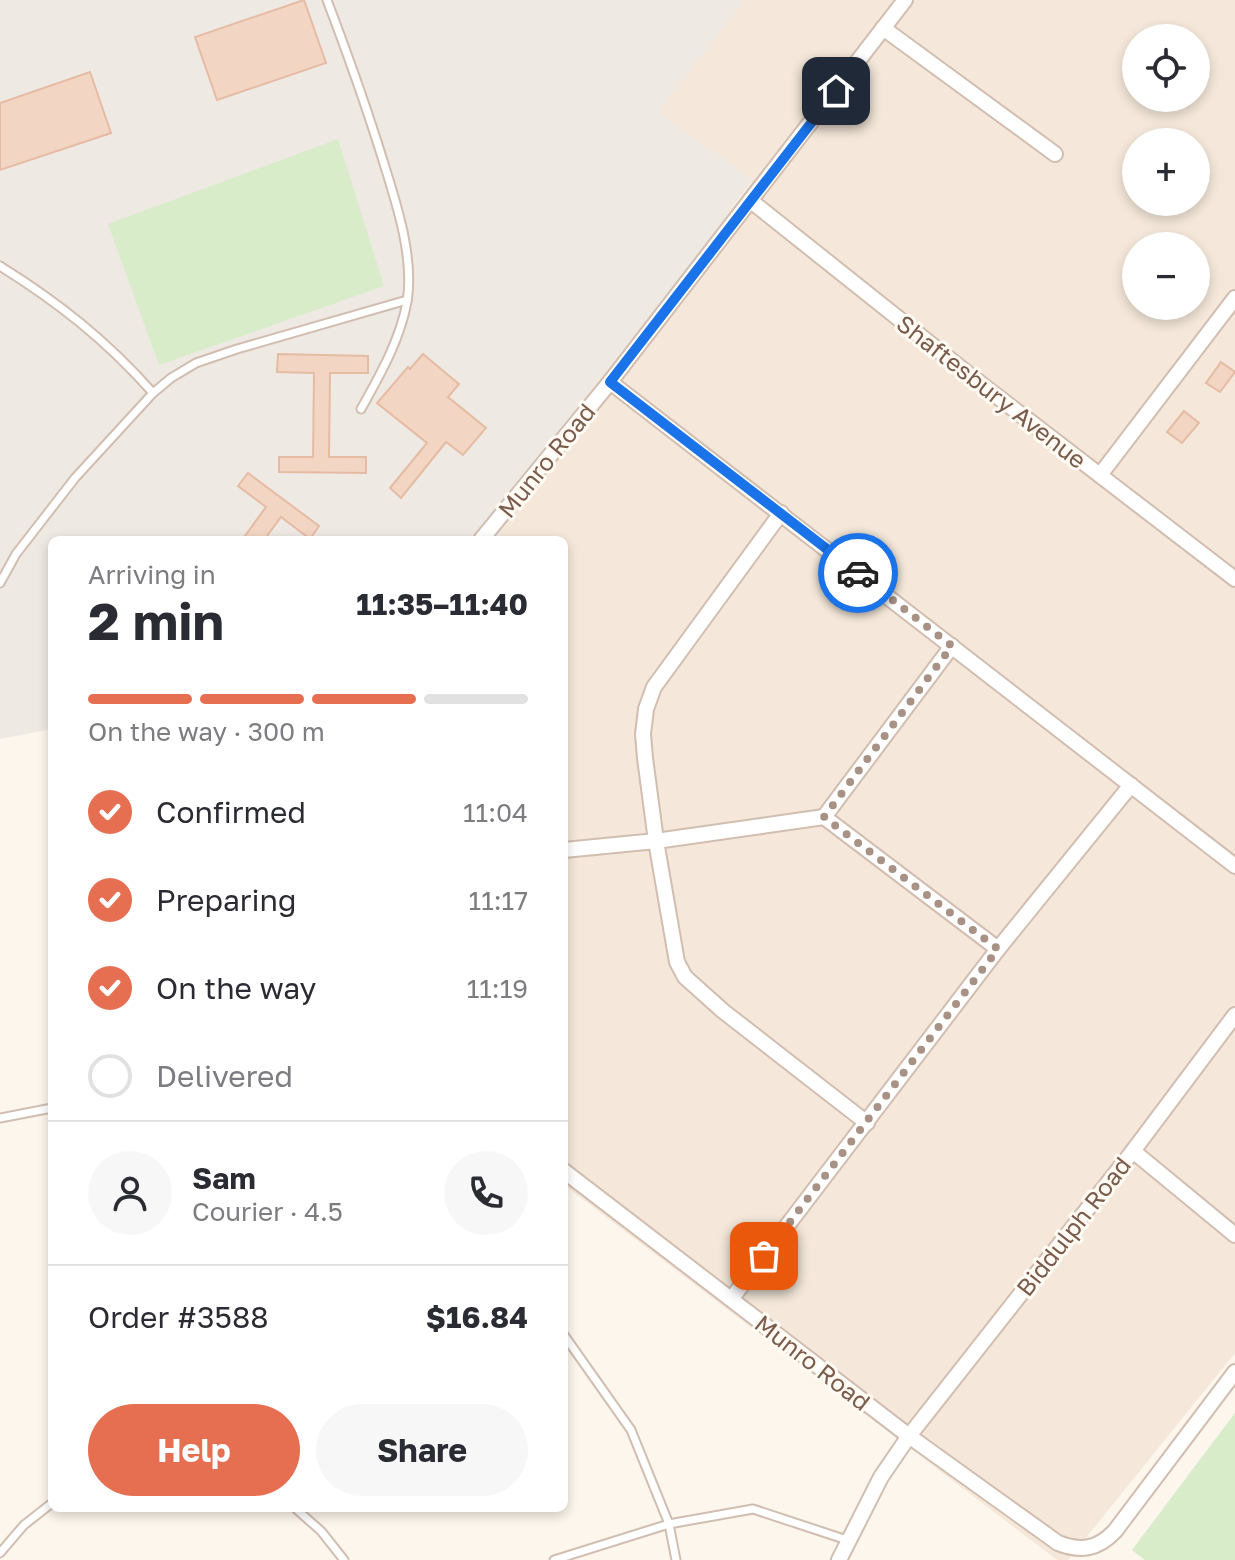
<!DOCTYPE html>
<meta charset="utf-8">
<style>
body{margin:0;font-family:"Golos Text",sans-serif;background:#f7f7f7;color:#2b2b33;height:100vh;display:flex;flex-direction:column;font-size:30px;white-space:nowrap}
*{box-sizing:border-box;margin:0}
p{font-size:26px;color:#7c7c81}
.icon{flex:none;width:44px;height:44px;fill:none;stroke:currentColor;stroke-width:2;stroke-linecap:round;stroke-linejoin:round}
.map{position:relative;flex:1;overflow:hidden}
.panel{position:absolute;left:48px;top:536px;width:520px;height:976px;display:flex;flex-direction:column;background:#fff;border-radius:12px;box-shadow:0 4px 12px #0003}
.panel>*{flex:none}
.fabs{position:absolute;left:1122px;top:24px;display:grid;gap:16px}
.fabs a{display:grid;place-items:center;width:88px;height:88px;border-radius:50%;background:#fff;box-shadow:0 4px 12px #0003;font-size:40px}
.pin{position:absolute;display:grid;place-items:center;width:68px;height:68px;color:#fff;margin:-34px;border-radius:16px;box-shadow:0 4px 12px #0006}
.courier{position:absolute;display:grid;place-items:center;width:80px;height:80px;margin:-40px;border:6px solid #1a73e8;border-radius:50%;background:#fff;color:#222;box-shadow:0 2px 10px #0007}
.headline em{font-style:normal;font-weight:700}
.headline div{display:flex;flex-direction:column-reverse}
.headline{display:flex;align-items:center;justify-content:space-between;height:136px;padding:0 40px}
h1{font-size:52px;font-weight:700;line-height:60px}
.bar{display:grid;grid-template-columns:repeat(4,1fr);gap:12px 8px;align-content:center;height:96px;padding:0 40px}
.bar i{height:10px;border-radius:6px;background:#e1e1e2}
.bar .selected{background:#e76f51}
.bar p{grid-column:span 4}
.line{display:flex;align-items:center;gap:20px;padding:0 40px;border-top:2px solid #e1e1e2}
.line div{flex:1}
.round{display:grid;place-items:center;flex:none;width:84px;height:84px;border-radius:42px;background:#f7f7f7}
ol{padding:0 40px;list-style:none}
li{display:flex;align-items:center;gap:24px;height:88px}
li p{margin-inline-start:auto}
li .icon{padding:8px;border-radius:50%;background:#e76f51;color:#fff;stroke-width:4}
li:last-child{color:#7c7c81}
li i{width:44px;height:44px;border:4px solid #e1e1e2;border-radius:50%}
.primary-button{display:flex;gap:16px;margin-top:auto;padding:16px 40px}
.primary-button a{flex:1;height:92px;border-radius:48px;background:#e76f51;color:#fff;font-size:32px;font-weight:700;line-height:92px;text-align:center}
.primary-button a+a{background:#f7f7f7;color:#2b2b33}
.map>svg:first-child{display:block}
.residential{fill:#f5e8da;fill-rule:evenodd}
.industrial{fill:#efe9e4}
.green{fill:#d8ecc9}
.building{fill:#f3d5c3;stroke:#e6bba3;stroke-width:2}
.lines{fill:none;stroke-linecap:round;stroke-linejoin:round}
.lane-casing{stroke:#d1beb0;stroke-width:11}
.street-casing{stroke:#d1beb0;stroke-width:18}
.lane{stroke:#fff;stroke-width:7}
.street{stroke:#fff;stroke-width:14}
.done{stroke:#a89285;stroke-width:8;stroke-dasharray:0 14.4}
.route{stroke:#1a73e8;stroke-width:10}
.labels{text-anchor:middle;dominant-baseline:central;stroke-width:6;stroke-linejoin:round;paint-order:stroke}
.street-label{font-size:24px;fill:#7a5c4d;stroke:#fffaf3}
</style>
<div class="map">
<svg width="1235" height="1560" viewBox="0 0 1235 1560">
<rect width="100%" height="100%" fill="#fdf6ec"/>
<path class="residential" d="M744,0H1235V1353L1068,1560H1057L564,1185V540H496L752,181L657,112ZM1136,38H1196V98H1136ZM1136,142H1196V202H1136ZM1136,246H1196V306H1136Z"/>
<polygon class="industrial" points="0,0 744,0 658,112 752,180 496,540 52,540 52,729 0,739"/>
<g class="green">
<polygon points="338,139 384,286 159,365 108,224"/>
<polygon points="1235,1413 1235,1560 1145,1560 1132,1550"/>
</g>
<g class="building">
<polygon points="304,0 326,63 217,100 195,37"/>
<polygon points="90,72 111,133 0,170 0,103"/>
<polygon points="278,354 368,356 368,373 330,373 329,457 366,457 366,473 279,472 279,457 313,457 314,373 277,372"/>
<polygon points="423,354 459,384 448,397 486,428 463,455 446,442 401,498 390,488 427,443 377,403 408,367 410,369"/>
<polygon points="1221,362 1235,372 1220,392 1206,383"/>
<polygon points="1184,411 1199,423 1182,443 1167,432"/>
<polygon points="248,473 319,526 310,539 281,517 264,540 242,540 266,507 238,486"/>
</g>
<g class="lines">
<defs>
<g id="lane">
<path d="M327,0C346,50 364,100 380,151C394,196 415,255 407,302C400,340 380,375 361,409"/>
<path d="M0,266C59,303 106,340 153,393"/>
<polyline points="0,583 16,554 75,478 153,393 171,378 196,363 237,349 407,300"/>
<polyline points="0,1118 52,1108"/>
<polyline points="295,1508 321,1531 344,1560"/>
<polyline points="0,1553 24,1525 52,1503"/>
<polyline points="554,1560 669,1524 631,1430 564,1335"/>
<polyline points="676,1560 669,1524 753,1509 847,1540"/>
</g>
<g id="street">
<polyline points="883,28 1055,154"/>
<polyline points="751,201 972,377 1235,579"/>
<polyline points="610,382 1235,866"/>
<polyline points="1100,475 1235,298"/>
<polyline points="781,513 654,687 646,709 643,734 645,758 656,841 677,962 685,977 723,1011 867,1123"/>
<polyline points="481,540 610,382 905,0"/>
<polyline points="952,646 824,817 998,949"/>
<polyline points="564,850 656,841 824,817"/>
<polyline points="1133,1151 1235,1235"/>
<path d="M564,1171L909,1436L1058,1543C1081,1552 1098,1549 1115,1531L1235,1372"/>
<polyline points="732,1298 998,949 1131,785"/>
<polyline points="839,1560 881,1477 909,1436 1133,1151 1235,1015"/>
</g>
</defs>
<use href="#lane" class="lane-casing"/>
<use href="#street" class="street-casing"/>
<use href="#lane" class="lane"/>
<use href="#street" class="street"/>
</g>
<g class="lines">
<polyline class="done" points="764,1256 998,949 824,817 952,646 858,573"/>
<polyline class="route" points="836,91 610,382 858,573"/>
</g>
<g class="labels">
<g class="street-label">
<text transform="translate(992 391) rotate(38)">Shaftesbury Avenue</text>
<text transform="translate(546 460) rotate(-51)">Munro Road</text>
<text transform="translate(1073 1226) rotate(-52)">Biddulph Road</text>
<text transform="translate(813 1362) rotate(38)">Munro Road</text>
</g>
</g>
</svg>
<div class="fabs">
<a><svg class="icon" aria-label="locate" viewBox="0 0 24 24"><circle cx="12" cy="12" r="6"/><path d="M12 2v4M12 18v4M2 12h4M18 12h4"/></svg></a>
<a>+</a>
<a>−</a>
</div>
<div class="pin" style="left:764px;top:1256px;background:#ea580c"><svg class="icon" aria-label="bag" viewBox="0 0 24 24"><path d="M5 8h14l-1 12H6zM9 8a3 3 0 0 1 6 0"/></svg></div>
<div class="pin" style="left:836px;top:91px;background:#1f2937"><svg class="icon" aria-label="home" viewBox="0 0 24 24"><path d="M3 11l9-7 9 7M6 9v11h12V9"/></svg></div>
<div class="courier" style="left:858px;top:573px"><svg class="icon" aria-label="car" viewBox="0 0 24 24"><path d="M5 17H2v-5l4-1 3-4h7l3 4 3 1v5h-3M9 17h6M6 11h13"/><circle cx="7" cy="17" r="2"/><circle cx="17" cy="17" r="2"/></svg></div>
<section class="panel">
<div class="headline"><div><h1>2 min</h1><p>Arriving in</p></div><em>11:35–11:40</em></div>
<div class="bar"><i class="selected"></i><i class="selected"></i><i class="selected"></i><i></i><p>On the way · 300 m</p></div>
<ol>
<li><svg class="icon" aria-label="check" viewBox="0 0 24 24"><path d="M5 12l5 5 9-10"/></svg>Confirmed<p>11:04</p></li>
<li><svg class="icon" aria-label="check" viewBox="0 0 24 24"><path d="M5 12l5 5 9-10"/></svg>Preparing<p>11:17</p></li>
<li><svg class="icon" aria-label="check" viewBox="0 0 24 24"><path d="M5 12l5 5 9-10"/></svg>On the way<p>11:19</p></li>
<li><i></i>Delivered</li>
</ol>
<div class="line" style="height:144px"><a class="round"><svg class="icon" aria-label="person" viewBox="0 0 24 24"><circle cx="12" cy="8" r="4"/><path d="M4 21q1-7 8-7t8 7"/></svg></a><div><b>Sam</b><p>Courier · 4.5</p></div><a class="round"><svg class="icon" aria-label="phone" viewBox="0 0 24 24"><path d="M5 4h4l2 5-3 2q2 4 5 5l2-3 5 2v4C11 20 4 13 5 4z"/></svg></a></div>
<div class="line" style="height:104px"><div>Order #3588</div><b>$16.84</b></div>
<div class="primary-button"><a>Help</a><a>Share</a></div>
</section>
</div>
